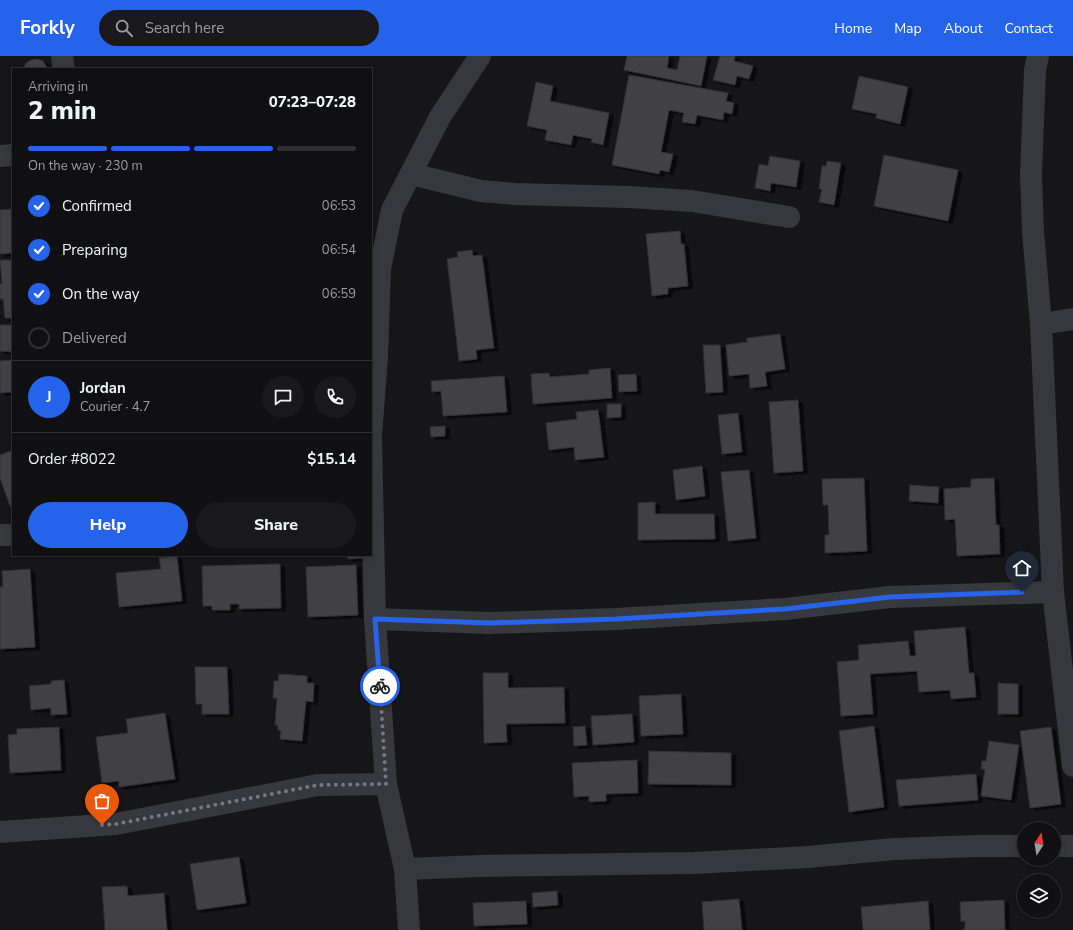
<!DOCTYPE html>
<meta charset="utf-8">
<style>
body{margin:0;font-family:"Nunito Sans",sans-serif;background:#19191b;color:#f1f3f6;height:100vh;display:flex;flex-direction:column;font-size:15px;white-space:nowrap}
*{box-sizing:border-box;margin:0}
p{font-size:13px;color:#9c9d9f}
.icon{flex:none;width:22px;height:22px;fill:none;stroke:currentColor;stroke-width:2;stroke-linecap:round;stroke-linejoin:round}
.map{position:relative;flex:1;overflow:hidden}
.sheet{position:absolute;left:12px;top:12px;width:360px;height:488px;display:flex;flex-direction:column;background:#101012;border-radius:0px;box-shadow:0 2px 6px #0003,0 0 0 1px #303032}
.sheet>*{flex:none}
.needle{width:26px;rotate:12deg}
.buttons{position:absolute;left:1017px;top:766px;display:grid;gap:8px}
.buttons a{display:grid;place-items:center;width:44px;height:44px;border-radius:50%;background:#101012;box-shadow:0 2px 6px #0003,0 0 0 1px #303032;font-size:20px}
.pin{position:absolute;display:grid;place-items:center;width:34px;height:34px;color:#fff;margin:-41px -17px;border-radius:50% 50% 50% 0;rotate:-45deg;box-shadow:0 0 4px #0007}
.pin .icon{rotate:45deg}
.courier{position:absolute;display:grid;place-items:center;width:40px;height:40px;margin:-20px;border:3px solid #2563eb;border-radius:50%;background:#fff;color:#222;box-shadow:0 1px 5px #0007}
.summary em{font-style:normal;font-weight:800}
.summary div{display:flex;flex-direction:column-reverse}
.summary{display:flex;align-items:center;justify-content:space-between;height:68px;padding:0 16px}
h1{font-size:26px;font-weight:800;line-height:30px}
.bar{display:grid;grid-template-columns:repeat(4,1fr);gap:6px 4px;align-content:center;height:48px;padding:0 16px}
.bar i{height:5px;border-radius:3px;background:#303032}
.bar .selected{background:#2563eb}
.bar p{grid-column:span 4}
.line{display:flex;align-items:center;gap:10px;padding:0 16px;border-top:1px solid #303032}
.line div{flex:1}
.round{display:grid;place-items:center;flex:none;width:42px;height:42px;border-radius:21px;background:#19191b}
ol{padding:0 16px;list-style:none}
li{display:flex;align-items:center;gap:12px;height:44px}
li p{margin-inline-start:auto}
li .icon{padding:4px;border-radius:50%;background:#2563eb;color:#fff;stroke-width:4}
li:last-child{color:#9c9d9f}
li i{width:22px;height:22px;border:2px solid #303032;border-radius:50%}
.primary-button{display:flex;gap:8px;margin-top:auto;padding:8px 16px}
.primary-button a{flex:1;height:46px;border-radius:24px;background:#2563eb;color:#fff;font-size:16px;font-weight:800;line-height:46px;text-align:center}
.primary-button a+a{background:#19191b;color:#f1f3f6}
header{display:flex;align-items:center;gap:24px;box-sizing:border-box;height:56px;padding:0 20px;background:#2563eb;color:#fff}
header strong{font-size:19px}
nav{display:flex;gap:22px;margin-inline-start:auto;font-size:14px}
.search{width:280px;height:36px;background:#19191b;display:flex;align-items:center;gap:10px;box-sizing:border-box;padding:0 14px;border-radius:22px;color:#9c9d9f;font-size:15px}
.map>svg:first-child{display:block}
.building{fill:#404145;stroke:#303034;filter:url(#shadow)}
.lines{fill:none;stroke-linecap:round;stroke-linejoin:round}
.street{stroke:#37383d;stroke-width:22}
.done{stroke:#757880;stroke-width:4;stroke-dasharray:0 7.2}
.route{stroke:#2563eb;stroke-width:5}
</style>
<header>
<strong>Forkly</strong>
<div class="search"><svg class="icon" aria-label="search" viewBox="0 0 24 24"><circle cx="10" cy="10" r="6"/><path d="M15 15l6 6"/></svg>Search here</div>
<nav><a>Home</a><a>Map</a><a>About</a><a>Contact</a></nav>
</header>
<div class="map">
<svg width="1073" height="874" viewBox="0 0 1073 874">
<defs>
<filter id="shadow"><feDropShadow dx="4.5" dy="2.5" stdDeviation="0" flood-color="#0009"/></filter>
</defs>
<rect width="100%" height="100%" fill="#161618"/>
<g class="building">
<polygon points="627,0 669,0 667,12 677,14 680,0 707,0 701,30 624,14"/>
<polygon points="720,0 735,0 734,5 753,10 749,23 737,20 735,29 713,24"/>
<polygon points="37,3 43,5 48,13 23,13 26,7 31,4"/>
<polygon points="629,19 728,37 726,45 734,47 732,58 724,56 723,64 697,59 695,68 682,66 684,57 669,54 661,96 673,98 669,116 660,114 659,118 612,109"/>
<polygon points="859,20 908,31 900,68 876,62 877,58 852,53"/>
<polygon points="536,26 553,30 550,45 609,57 603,89 591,86 592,83 573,79 571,89 545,84 547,74 527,70"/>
<polygon points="884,99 958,114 948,165 874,150"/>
<polygon points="770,100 800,105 796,131 771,127 770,135 755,132 759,108 768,110"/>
<polygon points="827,105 841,107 834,149 819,146 822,133 819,133 822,110 826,110"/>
<polygon points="13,153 13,197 0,198 0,154"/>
<polygon points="680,175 681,188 684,188 688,230 668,232 668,238 652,240 646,178"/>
<polygon points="472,194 473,200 482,199 494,292 476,294 477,303 459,305 447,203 458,201 457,196"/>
<polygon points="0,204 13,204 13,262 5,262 3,243 0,243 0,228 2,227"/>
<polygon points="0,269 13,269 13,296 0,295"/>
<polygon points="780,278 785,313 765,316 767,330 750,332 749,318 729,320 726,289 747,286 747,282"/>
<polygon points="703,289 720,289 723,336 706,337"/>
<polygon points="12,302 13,302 13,336 0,337 0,305 12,304"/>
<polygon points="610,312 612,342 533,348 531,318 549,317 550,321 589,318 589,314"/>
<polygon points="636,318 637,335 619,336 618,319"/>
<polygon points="504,320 507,356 443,360 441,335 432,336 431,325"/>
<polygon points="798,344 803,415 774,417 769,346"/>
<polygon points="607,348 621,348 621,361 607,362"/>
<polygon points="598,354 604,401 575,404 574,391 549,394 546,367 577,363 576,356"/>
<polygon points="738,357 742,396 722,398 718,359"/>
<polygon points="445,370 445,380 431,381 430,371"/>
<polygon points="13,394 13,449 10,450 0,422 0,399"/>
<polygon points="702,410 705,440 676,444 673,414"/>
<polygon points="749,414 756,482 728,485 721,416"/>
<polygon points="864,422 867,495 825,497 825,479 829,479 828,449 823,449 822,423"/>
<polygon points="994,422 996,469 999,469 1000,498 957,500 955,463 945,464 944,433 971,431 971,423"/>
<polygon points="910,429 939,431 938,447 909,445"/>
<polygon points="655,446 655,458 714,458 715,483 638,484 638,447"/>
<polygon points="347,499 363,499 363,502 348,503"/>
<polygon points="177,500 182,545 119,551 116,517 161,513 159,502"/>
<polygon points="280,508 281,552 239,553 239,548 230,548 230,554 212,554 212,550 203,550 202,510"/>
<polygon points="356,509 358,559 308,561 306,511"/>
<polygon points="30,513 35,591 0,593 0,531 3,531 2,515"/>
<polygon points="965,571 969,617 974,617 976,641 951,643 950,634 919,636 917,615 870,618 873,658 841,660 837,606 859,604 858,589 908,585 910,600 916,600 914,575"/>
<polygon points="195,611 227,611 229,658 202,658 202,648 196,648"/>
<polygon points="483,617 508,617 508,632 564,631 565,667 506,668 507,686 484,687"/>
<polygon points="279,618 307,620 307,627 314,627 313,646 306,645 302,685 280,683 281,675 278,674 278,669 275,669 277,642 273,642 274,625 278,625"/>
<polygon points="64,624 67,658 51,659 51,652 31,654 29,630 51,628 51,625"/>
<polygon points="998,627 1018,628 1018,658 998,658"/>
<polygon points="681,638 683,678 641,680 639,640"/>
<polygon points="165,657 175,723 119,731 119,725 102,727 96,681 128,677 126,663"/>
<polygon points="632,658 634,686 593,689 591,660"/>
<polygon points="585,670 587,689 574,690 573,671"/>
<polygon points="874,670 884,751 849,756 839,675"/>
<polygon points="59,671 61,714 10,717 8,679 17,678 17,673"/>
<polygon points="1051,671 1061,748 1030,752 1020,675"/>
<polygon points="989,685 1019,689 1011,744 981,740 985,713 981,713 982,705 986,705"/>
<polygon points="649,695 731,697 731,729 648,728"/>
<polygon points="637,704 638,737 606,738 606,745 589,746 589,740 574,741 572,707"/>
<polygon points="976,718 978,744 899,750 896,724"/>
<polygon points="239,801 246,847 197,854 190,808"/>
<polygon points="127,830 128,840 164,837 167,874 105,874 102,831"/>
<polygon points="557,835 558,849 533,851 532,837"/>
<polygon points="739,843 742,874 704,874 702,846"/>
<polygon points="1004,844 1005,874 962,874 965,873 965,865 961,866 960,846"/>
<polygon points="526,845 527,868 474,870 473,847"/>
<polygon points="928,845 930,874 863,874 861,851"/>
</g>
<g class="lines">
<g class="street">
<polyline points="62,0 64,13"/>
<polyline points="1038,0 1035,14 1031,118 1033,176 1041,268 1053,536 1073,710"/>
<polyline points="0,100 13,99"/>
<polyline points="411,118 481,135 515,138 629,141 692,145 789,161"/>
<polyline points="1041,268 1073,263"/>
<polyline points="371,380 377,302 380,213 392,154 440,61 480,0"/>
<polyline points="371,385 375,563 386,728 405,813 409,874"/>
<polyline points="0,479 13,479"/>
<polyline points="375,563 490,567 616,563 785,553 890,541 1053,536"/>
<polyline points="0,776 116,768 318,729 386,728"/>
<polyline points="1054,790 1073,790"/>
<polyline points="405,813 480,810 694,807 808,801 894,793 976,790 1024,790"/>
</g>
</g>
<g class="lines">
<polyline class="done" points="102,769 116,768 318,729 386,728 380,630"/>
<polyline class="route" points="380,630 375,563 490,567 616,563 785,553 890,541 1022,536"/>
</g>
</svg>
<div class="buttons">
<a><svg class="needle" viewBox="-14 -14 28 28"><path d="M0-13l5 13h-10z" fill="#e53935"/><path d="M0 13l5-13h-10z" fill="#9c9d9f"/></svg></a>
<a><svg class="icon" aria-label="layers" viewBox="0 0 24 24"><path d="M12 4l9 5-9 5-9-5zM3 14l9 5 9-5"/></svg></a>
</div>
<div class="pin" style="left:102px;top:769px;background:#ea580c"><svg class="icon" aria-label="bag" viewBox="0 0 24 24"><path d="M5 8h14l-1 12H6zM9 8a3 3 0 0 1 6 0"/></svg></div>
<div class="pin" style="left:1022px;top:536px;background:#1f2937"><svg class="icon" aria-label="home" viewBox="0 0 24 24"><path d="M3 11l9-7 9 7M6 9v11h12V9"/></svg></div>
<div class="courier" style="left:380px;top:630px"><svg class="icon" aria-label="bike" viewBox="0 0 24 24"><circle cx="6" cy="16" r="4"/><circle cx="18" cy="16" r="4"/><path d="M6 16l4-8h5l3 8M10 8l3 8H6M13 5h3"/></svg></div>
<section class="sheet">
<div class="summary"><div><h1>2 min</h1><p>Arriving in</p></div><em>07:23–07:28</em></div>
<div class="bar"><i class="selected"></i><i class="selected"></i><i class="selected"></i><i></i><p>On the way · 230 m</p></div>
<ol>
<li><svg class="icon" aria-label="check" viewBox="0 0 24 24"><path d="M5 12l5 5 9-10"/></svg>Confirmed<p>06:53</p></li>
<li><svg class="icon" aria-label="check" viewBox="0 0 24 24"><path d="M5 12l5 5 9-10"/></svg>Preparing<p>06:54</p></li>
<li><svg class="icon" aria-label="check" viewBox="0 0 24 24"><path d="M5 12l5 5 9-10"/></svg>On the way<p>06:59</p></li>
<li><i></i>Delivered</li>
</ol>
<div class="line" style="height:72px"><b class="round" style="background:#2563eb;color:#fff">J</b><div><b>Jordan</b><p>Courier · 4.7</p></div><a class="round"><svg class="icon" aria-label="chat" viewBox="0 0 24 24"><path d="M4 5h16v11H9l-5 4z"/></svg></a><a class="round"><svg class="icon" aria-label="phone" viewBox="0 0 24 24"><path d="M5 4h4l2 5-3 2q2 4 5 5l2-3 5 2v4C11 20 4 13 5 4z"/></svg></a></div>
<div class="line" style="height:52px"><div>Order #8022</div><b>$15.14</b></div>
<div class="primary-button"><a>Help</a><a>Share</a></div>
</section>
</div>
